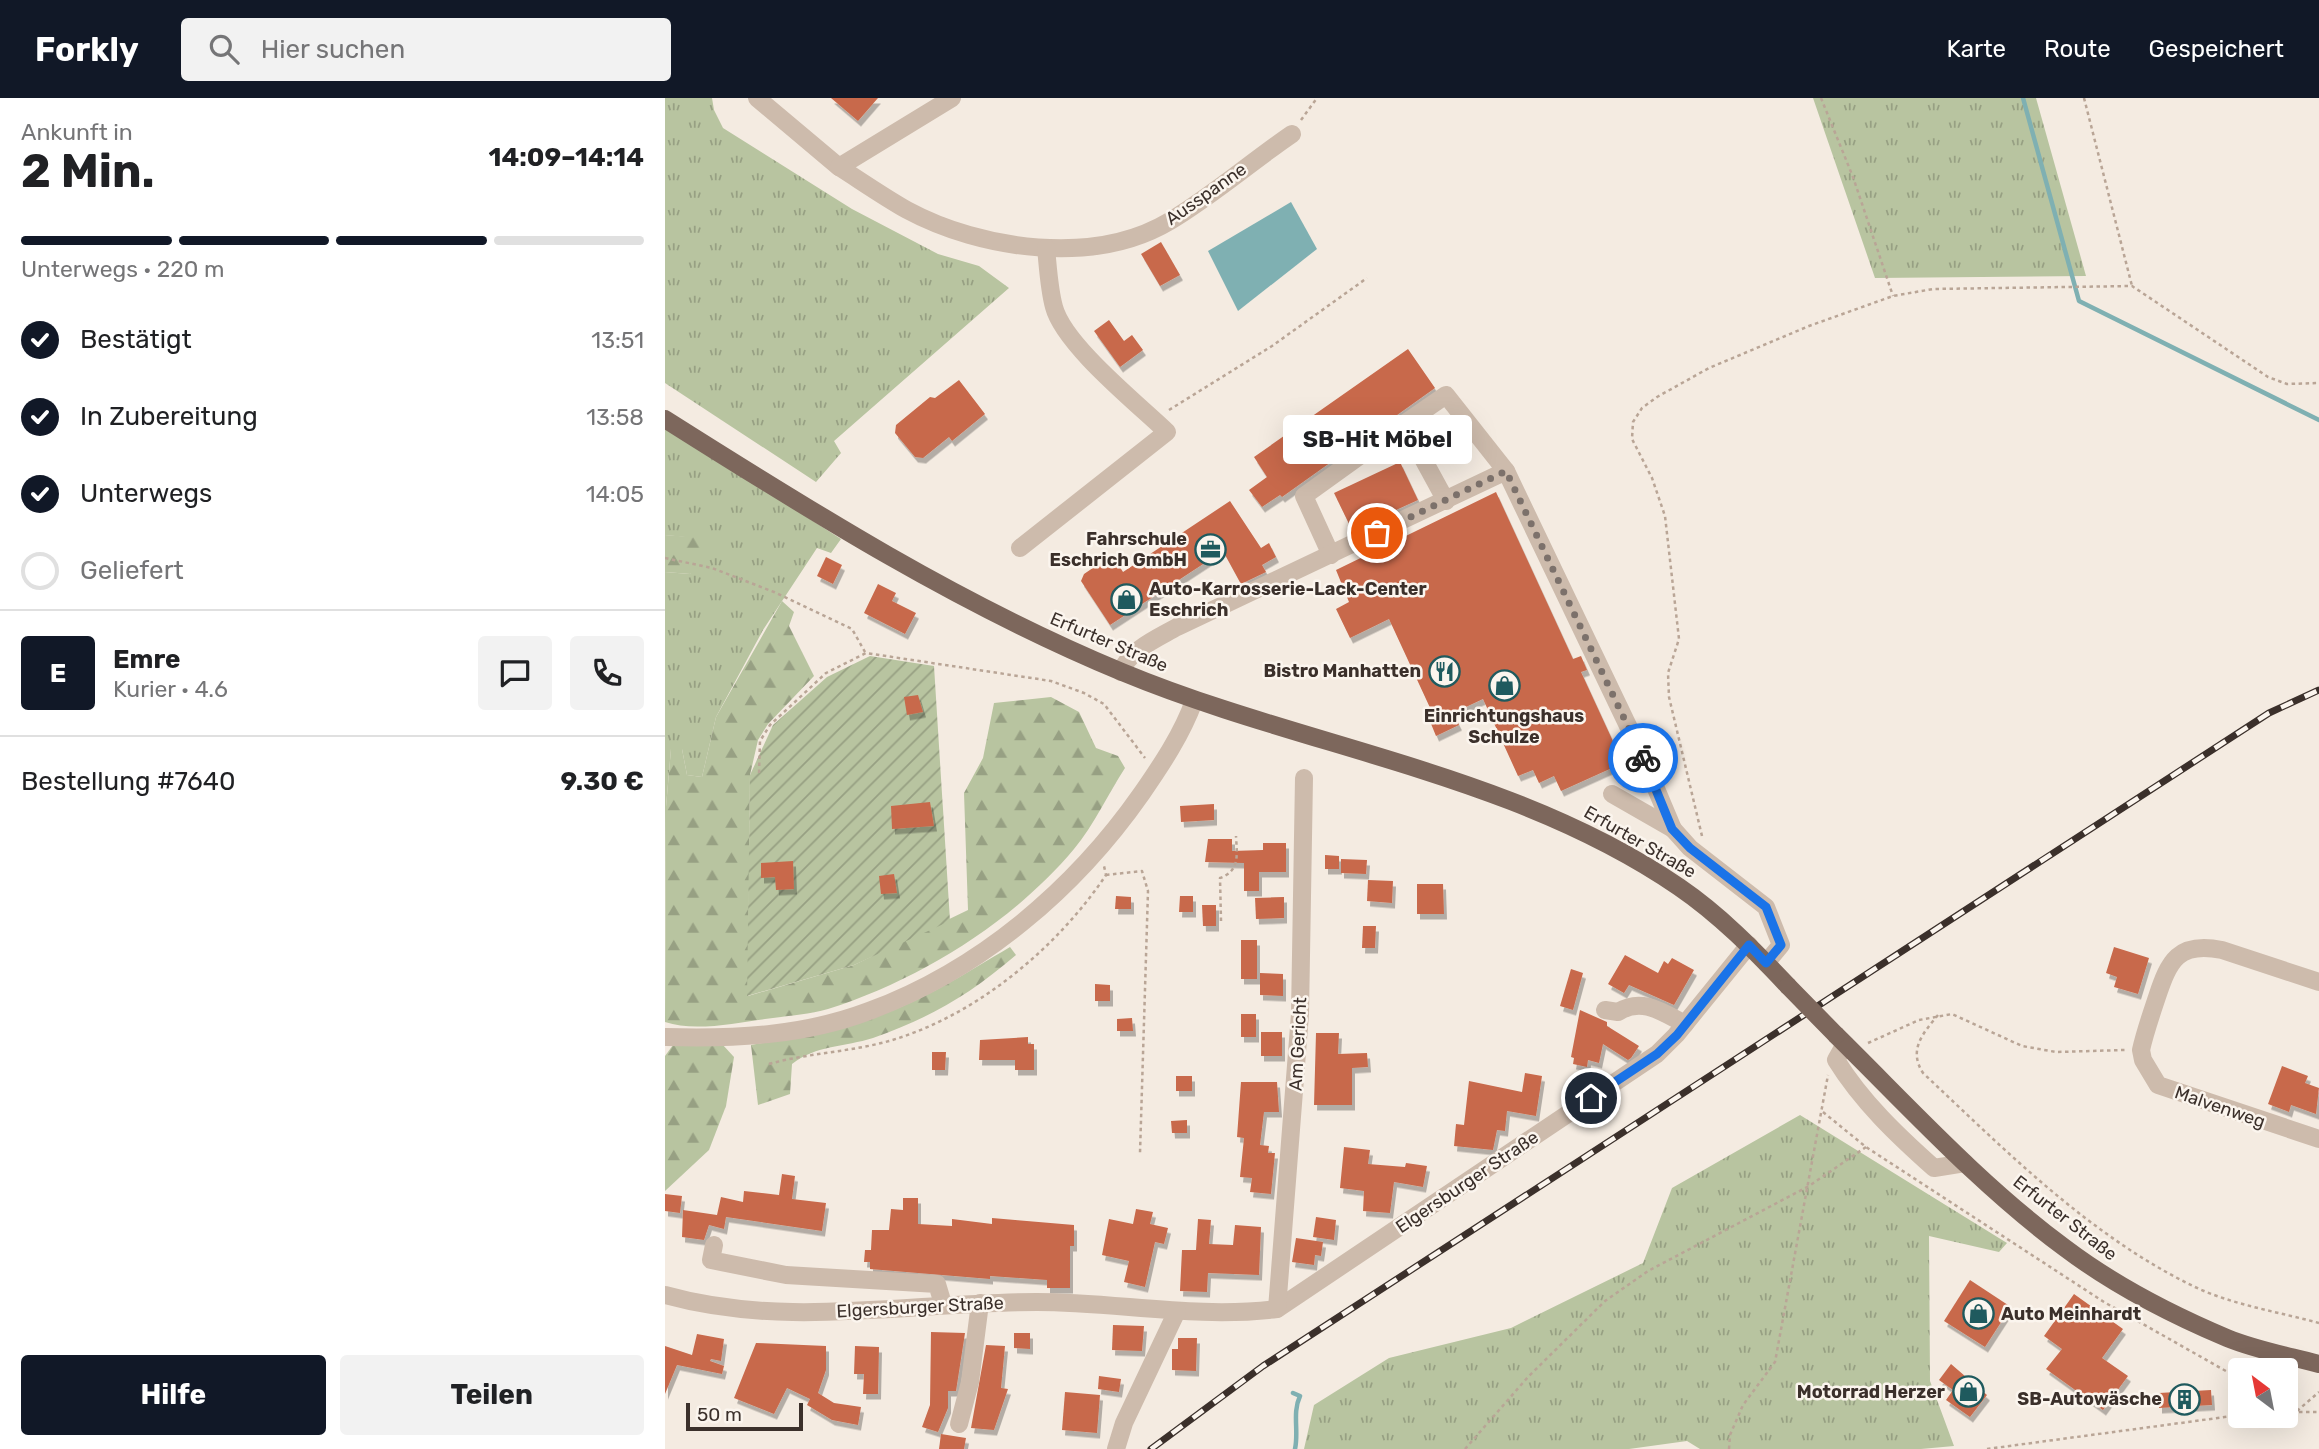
<!DOCTYPE html>
<html lang="de">
<meta charset="utf-8">
<style>
body{margin:0;font-family:Rubik,sans-serif;background:#f2f2f2;color:#202124;height:100vh;display:flex;flex-direction:column;font-size:26px;white-space:nowrap}
*{box-sizing:border-box;margin:0}
p{font-size:23px;color:#757577}
.icon{flex:none;width:38px;height:38px;fill:none;stroke:currentColor;stroke-width:2;stroke-linecap:round;stroke-linejoin:round}
.map{position:relative;flex:1;overflow:hidden}
.panel{display:flex;flex-direction:column;background:#fff;width:665px}
.panel>*{flex:none}
.needle{width:46px;rotate:328deg}
.controls{position:absolute;left:1563px;top:1260px;display:grid;gap:14px}
.controls a{display:grid;place-items:center;width:70px;height:70px;border-radius:7px;background:#fff;box-shadow:0 7px 28px #0002;font-size:35px}
.scale{position:absolute;left:21px;bottom:18px;width:117px;box-sizing:border-box;padding-left:7px;border:4px solid #3b302b;border-top:0;font-size:19px;line-height:24px;white-space:nowrap;color:#3b302b;-webkit-text-stroke:5px #fbf5ee;paint-order:stroke}
.pin{position:absolute;display:grid;place-items:center;width:60px;height:60px;color:#fff;margin:-30px;border:4px solid #fff;border-radius:50%;box-shadow:0 2px 7px #0007}
.courier{position:absolute;display:grid;place-items:center;width:70px;height:70px;margin:-35px;border:5px solid #1a73e8;border-radius:50%;background:#fff;color:#222;box-shadow:0 2px 9px #0007}
.bubble{position:absolute;height:49px;border-radius:7px;background:#fff;box-shadow:0 7px 28px #0002;font-size:23px;font-weight:700;line-height:49px;text-align:center}
.overview em{font-style:normal;font-weight:700}
.overview div{display:flex;flex-direction:column-reverse}
.overview{display:flex;align-items:center;justify-content:space-between;height:119px;padding:0 21px}
h1{font-size:46px;font-weight:700;line-height:52px}
.bar{display:grid;grid-template-columns:repeat(4,1fr);gap:10px 7px;align-content:center;height:84px;padding:0 21px}
.bar i{height:9px;border-radius:5px;background:#e0e0e0}
.bar .on{background:#111827}
.bar p{grid-column:span 4}
.line{display:flex;align-items:center;gap:18px;padding:0 21px;border-top:2px solid #e0e0e0}
.line div{flex:1}
.round{display:grid;place-items:center;flex:none;width:74px;height:74px;border-radius:7px;background:#f2f2f2}
ol{padding:0 21px;list-style:none}
li{display:flex;align-items:center;gap:21px;height:77px}
li p{margin-inline-start:auto}
li .icon{padding:7px;border-radius:50%;background:#111827;color:#fff;stroke-width:4}
li:last-child{color:#757577}
li i{width:38px;height:38px;border:4px solid #e0e0e0;border-radius:50%}
.button{display:flex;gap:14px;margin-top:auto;padding:14px 21px}
.button a{flex:1;height:80px;border-radius:7px;background:#111827;color:#fff;font-size:28px;font-weight:700;line-height:80px;text-align:center}
.button a+a{background:#f2f2f2;color:#202124}
header{display:flex;align-items:center;gap:42px;box-sizing:border-box;height:98px;padding:0 35px;background:#111827;color:#fff}
header strong{font-size:33px}
nav{display:flex;gap:38px;margin-inline-start:auto;font-size:24px}
.search{width:490px;height:63px;background:#f2f2f2;display:flex;align-items:center;gap:18px;box-sizing:border-box;padding:0 24px;border-radius:7px;color:#757577;font-size:26px}
main{display:flex;flex:1;min-height:0}
.map>svg:first-child{display:block}
.grass{fill:url(#grass-tufts)}
.forest{fill:url(#forest-firs)}
.garden{fill:url(#garden-furrows)}
.water{fill:#7fb0b2}
.lines{fill:none;stroke-linecap:round;stroke-linejoin:round}
.stream{stroke:#7fb0b2;stroke-width:4.5}
.building{fill:#c8694b;filter:url(#shadow)}
.path{stroke:#b9a596;stroke-width:2.5;stroke-dasharray:3.5 3.5;stroke-linecap:butt}
.minor{stroke:#cdbbac;stroke-width:18}
.major{stroke:#7d675c;stroke-width:18}
.rail-casing{stroke:#3b302b;stroke-width:7}
.rail{stroke:#fbf5ee;stroke-width:4.5;stroke-dasharray:13;stroke-linecap:butt}
.major-bridge{stroke:#7d675c;stroke-width:18}
.done{stroke:#7c716b;stroke-width:7;stroke-dasharray:0 12.6}
.route{stroke:#1a73e8;stroke-width:9}
.labels{text-anchor:middle;dominant-baseline:central;stroke-width:5;stroke-linejoin:round;paint-order:stroke}
.street-label{font-size:18px;fill:#3b302b;stroke:#fbf5ee}
.poi-label{font-size:18px;font-weight:bold;fill:#3b302b;stroke:#fbf5ee;text-anchor:end}
</style>
<header>
<strong>Forkly</strong>
<div class="search"><svg class="icon" aria-label="search" viewBox="0 0 24 24"><circle cx="10" cy="10" r="6"/><path d="M15 15l6 6"/></svg>Hier suchen</div>
<nav><a>Karte</a><a>Route</a><a>Gespeichert</a></nav>
</header>
<main>
<section class="panel">
<div class="overview"><div><h1>2 Min.</h1><p>Ankunft in</p></div><em>14:09–14:14</em></div>
<div class="bar"><i class="on"></i><i class="on"></i><i class="on"></i><i></i><p>Unterwegs · 220 m</p></div>
<ol>
<li><svg class="icon" aria-label="check" viewBox="0 0 24 24"><path d="M5 12l5 5 9-10"/></svg>Bestätigt<p>13:51</p></li>
<li><svg class="icon" aria-label="check" viewBox="0 0 24 24"><path d="M5 12l5 5 9-10"/></svg>In Zubereitung<p>13:58</p></li>
<li><svg class="icon" aria-label="check" viewBox="0 0 24 24"><path d="M5 12l5 5 9-10"/></svg>Unterwegs<p>14:05</p></li>
<li><i></i>Geliefert</li>
</ol>
<div class="line" style="height:126px"><b class="round" style="background:#111827;color:#fff">E</b><div><b>Emre</b><p>Kurier · 4.6</p></div><a class="round"><svg class="icon" aria-label="chat" viewBox="0 0 24 24"><path d="M4 5h16v11H9l-5 4z"/></svg></a><a class="round"><svg class="icon" aria-label="phone" viewBox="0 0 24 24"><path d="M5 4h4l2 5-3 2q2 4 5 5l2-3 5 2v4C11 20 4 13 5 4z"/></svg></a></div>
<div class="line" style="height:91px"><div>Bestellung #7640</div><b>9.30 €</b></div>
<div class="button"><a>Hilfe</a><a>Teilen</a></div>
</section>
<div class="map">
<svg width="1654" height="1351" viewBox="0 0 1654 1351">
<defs>
<pattern id="grass-tufts" width="24" height="20" patternUnits="userSpaceOnUse" patternTransform="scale(1.75)"><rect width="24" height="20" fill="#b8c4a0"/><path d="M3 7l-1-3M5 7V3M7 7l1-3M15 17l-1-3M17 17v-4M19 17l1-3" fill="none" stroke="#97a083"/></pattern>
<pattern id="forest-firs" width="22" height="20" patternUnits="userSpaceOnUse" patternTransform="scale(1.75)"><rect width="22" height="20" fill="#b8c4a0"/><path d="M5 1l3.5 6h-7zM16 11l3.5 6h-7z" fill="#97a083"/></pattern>
<pattern id="garden-furrows" width="10" height="10" patternUnits="userSpaceOnUse" patternTransform="scale(1.75)"><rect width="10" height="10" fill="#b8c4a0"/><path d="M-1 1l2-2M0 10L10 0M9 11l2-2" fill="none" stroke="#97a083"/></pattern>
<filter id="shadow"><feDropShadow dx="3" dy="5.5" stdDeviation="0" flood-color="#0004"/></filter>
</defs>
<rect width="100%" height="100%" fill="#f4ebe1"/>
<g class="grass">
<polygon points="0,0 47,0 49,12 58,30 187,111 273,156 314,168 344,190 169,343 176,355 151,384 0,285"/>
<polygon points="1148,0 1371,0 1421,178 1210,180"/>
<polygon points="0,328 176,441 166,455 152,450 98,532 51,619 37,679 22,677 17,651 6,651 1,709 0,878 0,474 25,476 40,441 0,437"/>
<polygon points="1135,1017 1342,1145 1334,1154 1264,1138 1265,1283 1289,1348 1256,1351 1035,1351 1022,1343 964,1351 639,1351 649,1307 724,1260 846,1230 978,1165 1007,1090"/>
</g>
<g class="forest">
<polygon points="0,437 40,440 43,458 25,476 0,474"/>
<path d="M117,503L129,514L124,528L149,578L103,626L93,642L85,677L83,898L189,867L303,812L299,695L318,660L329,605L386,599L414,614L431,650L453,658L460,670C443,696 429,727 409,751C347,825 254,882 163,911C143,917 120,918 100,921C70,925 29,934 0,924L1,709L6,651H17L22,677L37,679L51,619Z"/>
<path d="M345,849L351,857C304,897 267,919 208,940C180,949 151,947 127,966L125,996L93,1007L86,947C127,940 168,933 207,920C256,904 301,875 345,849Z"/>
<polygon points="57,946 69,959 61,1008 44,1052 0,1093 0,958 8,947"/>
</g>
<polygon class="garden" points="205,558 269,568 285,823 189,867 82,898 85,677 108,627 162,579"/>
<polygon class="water" points="626,104 652,151 573,213 543,153"/>
<g class="lines">
<g class="stream">
<polyline points="1358,0 1414,203 1654,322"/>
<path d="M628,1295L635,1298C627,1315 634,1333 630,1351"/>
</g>
</g>
<g class="building">
<polygon points="166,0 213,0 193,23"/>
<polygon points="496,144 515,177 495,188 476,156"/>
<polygon points="444,222 459,243 467,237 478,252 455,269 429,233"/>
<polygon points="743,251 770,290 617,399 615,397 597,409 584,392 602,379 589,359"/>
<polygon points="294,282 320,316 287,343 284,339 258,360 250,359 230,335 231,327 265,299 270,300"/>
<polygon points="735,364 753,402 687,432 669,395"/>
<polygon points="831,394 908,561 916,558 922,572 916,574 958,665 896,693 889,678 874,685 868,672 853,678 818,601 788,615 794,627 771,638 762,616 767,614 724,521 685,540 671,511 684,504 671,472"/>
<polygon points="565,403 596,450 604,445 611,459 597,467 601,474 576,486 558,453 445,527 416,483 419,476 447,457 458,474"/>
<polygon points="161,459 177,467 168,486 152,478"/>
<polygon points="213,486 231,495 227,503 251,515 240,536 199,515"/>
<polygon points="253,597 258,614 242,617 239,599"/>
<polygon points="265,704 269,728 227,731 226,708"/>
<polygon points="549,706 549,722 516,724 515,708"/>
<polygon points="543,741 567,741 567,753 598,752 598,745 621,745 621,774 594,774 594,793 579,793 579,765 540,764"/>
<polygon points="660,757 674,758 674,771 660,771"/>
<polygon points="676,761 702,762 701,776 676,775"/>
<polygon points="128,763 129,791 111,792 110,779 96,780 96,765"/>
<polygon points="229,776 232,795 216,796 214,778"/>
<polygon points="703,782 728,783 727,805 702,803"/>
<polygon points="752,786 778,786 779,816 752,816"/>
<polygon points="451,798 466,799 466,811 450,811"/>
<polygon points="515,798 528,798 528,814 514,814"/>
<polygon points="619,799 619,820 591,821 590,800"/>
<polygon points="537,807 551,807 551,828 538,828"/>
<polygon points="698,828 711,828 710,850 697,850"/>
<rect x="576" y="842" width="16" height="39"/>
<polygon points="1449,849 1484,860 1473,896 1449,889 1452,879 1441,875"/>
<polygon points="960,857 993,875 999,863 1003,866 1007,860 1029,872 1009,907 964,887 959,895 943,886"/>
<polygon points="906,871 918,875 908,912 895,908"/>
<polygon points="595,875 618,876 618,898 595,897"/>
<polygon points="430,886 445,887 445,903 430,903"/>
<polygon points="915,912 942,924 942,928 974,948 966,960 963,962 938,946 934,965 923,962 922,969 908,966 909,960 906,959"/>
<rect x="576" y="916" width="15" height="23"/>
<polygon points="467,920 468,933 452,933 452,921"/>
<rect x="596" y="934" width="21" height="24"/>
<polygon points="651,935 674,935 673,956 702,955 703,969 687,970 687,1007 649,1007"/>
<polygon points="363,939 363,946 369,946 369,972 350,972 350,962 314,962 315,942"/>
<polygon points="267,954 281,954 280,972 267,972"/>
<polygon points="1617,968 1643,978 1640,985 1654,990 1651,1016 1626,1007 1624,1014 1603,1006"/>
<polygon points="860,975 877,978 871,1018 842,1013 840,1033 832,1032 828,1052 789,1048 791,1026 799,1027 804,983 857,994"/>
<rect x="511" y="978" width="16" height="15"/>
<polygon points="576,984 612,984 614,1014 599,1014 595,1047 604,1048 603,1055 610,1055 606,1096 585,1094 587,1080 575,1079 579,1040 572,1039"/>
<polygon points="522,1022 522,1035 507,1035 506,1023"/>
<polygon points="679,1049 705,1052 703,1066 740,1069 741,1065 762,1068 758,1089 729,1084 725,1115 698,1113 699,1093 675,1090"/>
<polygon points="117,1076 130,1078 127,1101 161,1105 157,1133 61,1119 59,1131 44,1127 39,1142 17,1139 18,1112 52,1117 56,1099 78,1104 79,1093 114,1097"/>
<polygon points="0,1096 17,1098 15,1115 0,1113"/>
<polygon points="238,1100 253,1100 253,1126 287,1128 287,1121 327,1126 327,1120 409,1127 409,1148 405,1148 405,1190 382,1190 382,1182 325,1178 325,1181 205,1171 205,1164 199,1164 200,1152 206,1152 207,1132 224,1132 226,1111 238,1112"/>
<polygon points="471,1111 488,1114 485,1126 503,1130 499,1146 490,1144 480,1189 459,1184 464,1163 437,1157 444,1121 468,1126"/>
<polygon points="651,1119 671,1122 669,1142 648,1139"/>
<polygon points="533,1121 546,1122 544,1146 568,1147 570,1127 596,1129 594,1177 543,1175 542,1194 515,1193 517,1152 531,1152"/>
<polygon points="631,1140 658,1144 656,1158 650,1157 649,1167 627,1164"/>
<polygon points="1305,1182 1346,1209 1320,1249 1279,1223"/>
<polygon points="1409,1196 1458,1231 1437,1260 1463,1278 1438,1312 1381,1271 1397,1251 1379,1238"/>
<polygon points="448,1227 479,1228 477,1253 447,1252"/>
<polygon points="266,1234 300,1235 291,1293 283,1293 283,1310 273,1334 257,1329 265,1307"/>
<polygon points="349,1235 365,1235 365,1251 349,1250"/>
<polygon points="32,1236 59,1241 56,1263 46,1261 45,1263 59,1268 57,1276 12,1267 0,1296 0,1248 27,1257"/>
<polygon points="513,1240 532,1240 531,1273 507,1272 507,1251 513,1251"/>
<polygon points="91,1245 161,1248 161,1272 153,1295 169,1305 196,1309 193,1327 167,1322 142,1307 145,1301 122,1290 109,1316 69,1300"/>
<polygon points="321,1247 340,1248 336,1290 343,1291 329,1332 306,1330"/>
<polygon points="190,1248 214,1249 213,1296 198,1296 199,1276 189,1276"/>
<polygon points="1286,1266 1322,1297 1305,1319 1281,1302 1288,1292 1274,1282"/>
<polygon points="434,1278 456,1281 454,1294 433,1291"/>
<polygon points="1546,1292 1547,1307 1494,1310 1494,1295"/>
<polygon points="400,1294 435,1297 432,1335 397,1332"/>
<polygon points="276,1336 301,1340 299,1351 274,1351"/>
</g>
<g class="lines">
<g class="path">
<polyline points="1156,0 1188,79 1228,198"/>
<polyline points="1419,0 1467,188"/>
<polyline points="636,22 652,0"/>
<polyline points="504,312 607,248 702,180"/>
<polyline points="0,460 47,470 109,494 187,531 200,554"/>
<polyline points="94,675 95,643 105,627 161,575 201,555 386,583 419,595 439,606 480,660"/>
<polyline points="1037,738 1004,599 1003,575 1014,541 1000,418 987,380 967,341 968,324 977,310 992,299 1044,270 1144,228 1228,198 1268,191 1467,188 1603,279 1622,286 1654,285"/>
<polyline points="441,777 477,773 483,793 475,1055"/>
<path d="M556,823L555,780C575,773 572,757 571,738"/>
<path d="M1273,917C1258,935 1243,952 1258,975C1341,1053 1426,1139 1530,1189C1568,1207 1614,1214 1654,1225"/>
<polyline points="1203,945 1254,922 1287,916 1357,948 1391,954 1460,952"/>
<path d="M104,966C143,955 185,954 224,943C311,918 392,850 441,777L439,768"/>
<polyline points="1158,1014 1201,1049 1439,1204 1575,1281"/>
<polyline points="1620,1306 1632,1313"/>
<polyline points="1632,1313 1654,1294"/>
<polyline points="1620,1314 1654,1314"/>
<polyline points="800,1351 863,1279 940,1203 983,1173 1144,1088 1201,1049"/>
<polyline points="1064,1351 1065,1337 1078,1307 1110,1264 1163,977"/>
<polyline points="1322,1351 1575,1317"/>
</g>
<g class="minor">
<polyline points="92,0 174,69 287,0"/>
<path d="M174,69C196,83 219,99 242,112C316,152 430,168 505,123C547,98 586,64 627,36"/>
<polyline points="781,403 739,326 781,297 841,373"/>
<path d="M355,450L502,334C473,306 399,247 389,209C384,191 383,169 381,150"/>
<polyline points="666,457 639,398 739,326"/>
<path d="M456,574C464,552 493,540 512,529L841,373L976,655L1008,731L1025,750L1101,809L1116,847L1101,865"/>
<polyline points="947,696 1008,731"/>
<path d="M1654,884L1557,852C1513,843 1504,863 1492,899C1486,917 1480,934 1476,952L1478,962L1493,987L1654,1041"/>
<path d="M940,912L953,914C977,899 997,914 1020,926"/>
<path d="M0,939C69,941 138,938 204,913C315,872 410,791 477,695C497,666 517,636 529,603"/>
<path d="M1180,946L1171,962C1197,1004 1233,1038 1269,1070L1300,1065"/>
<polyline points="49,1147 46,1162 121,1177 272,1186 278,1206"/>
<path d="M0,1197C121,1231 248,1204 372,1204C452,1204 531,1221 612,1211L992,956L1011,937L1084,847"/>
<polyline points="612,1211 635,916 639,680"/>
<polyline points="294,1326 305,1284 315,1205"/>
<polyline points="451,1351 459,1325 512,1213"/>
</g>
<g class="major">
<path d="M0,321C147,414 295,507 457,574C640,650 848,675 1014,789C1055,817 1089,852 1123,888"/>
<path d="M1171,937C1245,1010 1316,1088 1400,1150C1449,1187 1505,1216 1562,1240C1591,1252 1624,1258 1654,1266"/>
</g>
<defs>
<polyline id="rail" points="486,1351 598,1268 1604,615 1654,592"/>
</defs>
<use href="#rail" class="rail-casing"/>
<use href="#rail" class="rail"/>
<polyline class="major-bridge" points="1123,888 1171,937"/>
</g>
<g class="lines">
<polyline class="done" points="712,435 841,373 978,660"/>
<polyline class="route" points="926,1000 992,956 1012,937 1084,847 1101,865 1116,847 1101,809 1025,750 1007,731 978,660"/>
</g>
<defs>
<symbol id="office-ring" viewBox="-11 -11 22 22"><circle r="9.5" fill="#fbf5ee" stroke="#1f5a5e" stroke-width="1.5"/><path d="M-6-3h4V-5.5h4V-3h4V5H-6ZM-1-4.5V-3h2v-1.5ZM-6 0V1H6V0Z" fill="#1f5a5e"/></symbol>
<symbol id="shop-ring" viewBox="-11 -11 22 22"><circle r="9.5" fill="#fbf5ee" stroke="#1f5a5e" stroke-width="1.5"/><path d="M-5-2.5h2.3a2.7 3.5 0 0 1 5.4 0H5L5.5 6h-11ZM-1.5-2.5h3a1.5 2.3 0 0 0-3 0Z" fill="#1f5a5e"/></symbol>
<symbol id="restaurant-ring" viewBox="-11 -11 22 22"><circle r="9.5" fill="#fbf5ee" stroke="#1f5a5e" stroke-width="1.5"/><path d="M-5-6h1v4h1v-4h1v4h1v-4h1v5L-1.5 .5V6h-2V.5L-5-1ZM5-6V6H3V1.5H1.5Q1.5-4 5-6Z" fill="#1f5a5e"/></symbol>
<symbol id="building-ring" viewBox="-11 -11 22 22"><circle r="9.5" fill="#fbf5ee" stroke="#1f5a5e" stroke-width="1.5"/><path d="M-4-6H4V6H1V3H-1V6H-4ZM-2.5-4.3h1.7v1.8h-1.7ZM.8-4.3h1.7v1.8H.8ZM-2.5-1h1.7V.8h-1.7ZM.8-1h1.7V.8H.8Z" fill="#1f5a5e"/></symbol>
</defs>
<g fill-rule="evenodd">
<use href="#office-ring" x="528" y="434" width="35" height="35"/>
<use href="#shop-ring" x="444" y="484" width="35" height="35"/>
<use href="#restaurant-ring" x="762" y="556" width="35" height="35"/>
<use href="#shop-ring" x="822" y="570" width="35" height="35"/>
<use href="#shop-ring" x="1296" y="1198" width="35" height="35"/>
<use href="#shop-ring" x="1286" y="1276" width="35" height="35"/>
<use href="#building-ring" x="1502" y="1284" width="35" height="35"/>
</g>
<g class="labels">
<g class="street-label">
<text transform="translate(541 96) rotate(-35)">Ausspanne</text>
<text transform="translate(444 544) rotate(23)">Erfurter Straße</text>
<text transform="translate(975 744) rotate(30)">Erfurter Straße</text>
<text transform="translate(633 946) rotate(-87)">Am Gericht</text>
<text transform="translate(1555 1009) rotate(19)">Malvenweg</text>
<text transform="translate(802 1084) rotate(-34)">Elgersburger Straße</text>
<text transform="translate(1400 1120) rotate(38)">Erfurter Straße</text>
<text transform="translate(255 1209) rotate(-3)">Elgersburger Straße</text>
</g>
<g class="poi-label">
<text x="522" y="441">Fahrschule<tspan x="522" dy="21">Eschrich GmbH</tspan></text>
<text x="484" y="491" text-anchor="start">Auto-Karrosserie-Lack-Center<tspan x="484" dy="21">Eschrich</tspan></text>
<text x="756" y="573">Bistro Manhatten</text>
<text x="839" y="618" text-anchor="middle">Einrichtungshaus<tspan x="839" dy="21">Schulze</tspan></text>
<text x="1336" y="1216" text-anchor="start">Auto Meinhardt</text>
<text x="1280" y="1294">Motorrad Herzer</text>
<text x="1497" y="1301">SB-Autowäsche</text>
</g>
</g>
</svg>
<div class="controls">
<a><svg class="needle" viewBox="-14 -14 28 28"><path d="M0-13l5 13h-10z" fill="#e53935"/><path d="M0 13l5-13h-10z" fill="#757577"/></svg></a>
</div>
<div class="scale">50 m</div>
<div class="pin" style="left:712px;top:435px;background:#ea580c"><svg class="icon" aria-label="bag" viewBox="0 0 24 24"><path d="M5 8h14l-1 12H6zM9 8a3 3 0 0 1 6 0"/></svg></div>
<div class="pin" style="left:926px;top:1000px;background:#1f2937"><svg class="icon" aria-label="home" viewBox="0 0 24 24"><path d="M3 11l9-7 9 7M6 9v11h12V9"/></svg></div>
<div class="courier" style="left:978px;top:660px"><svg class="icon" aria-label="bike" viewBox="0 0 24 24"><circle cx="6" cy="16" r="4"/><circle cx="18" cy="16" r="4"/><path d="M6 16l4-8h5l3 8M10 8l3 8H6M13 5h3"/></svg></div>
<div class="bubble" style="left:618px;top:317px;width:189px">SB-Hit Möbel</div>
</div>
</main>
